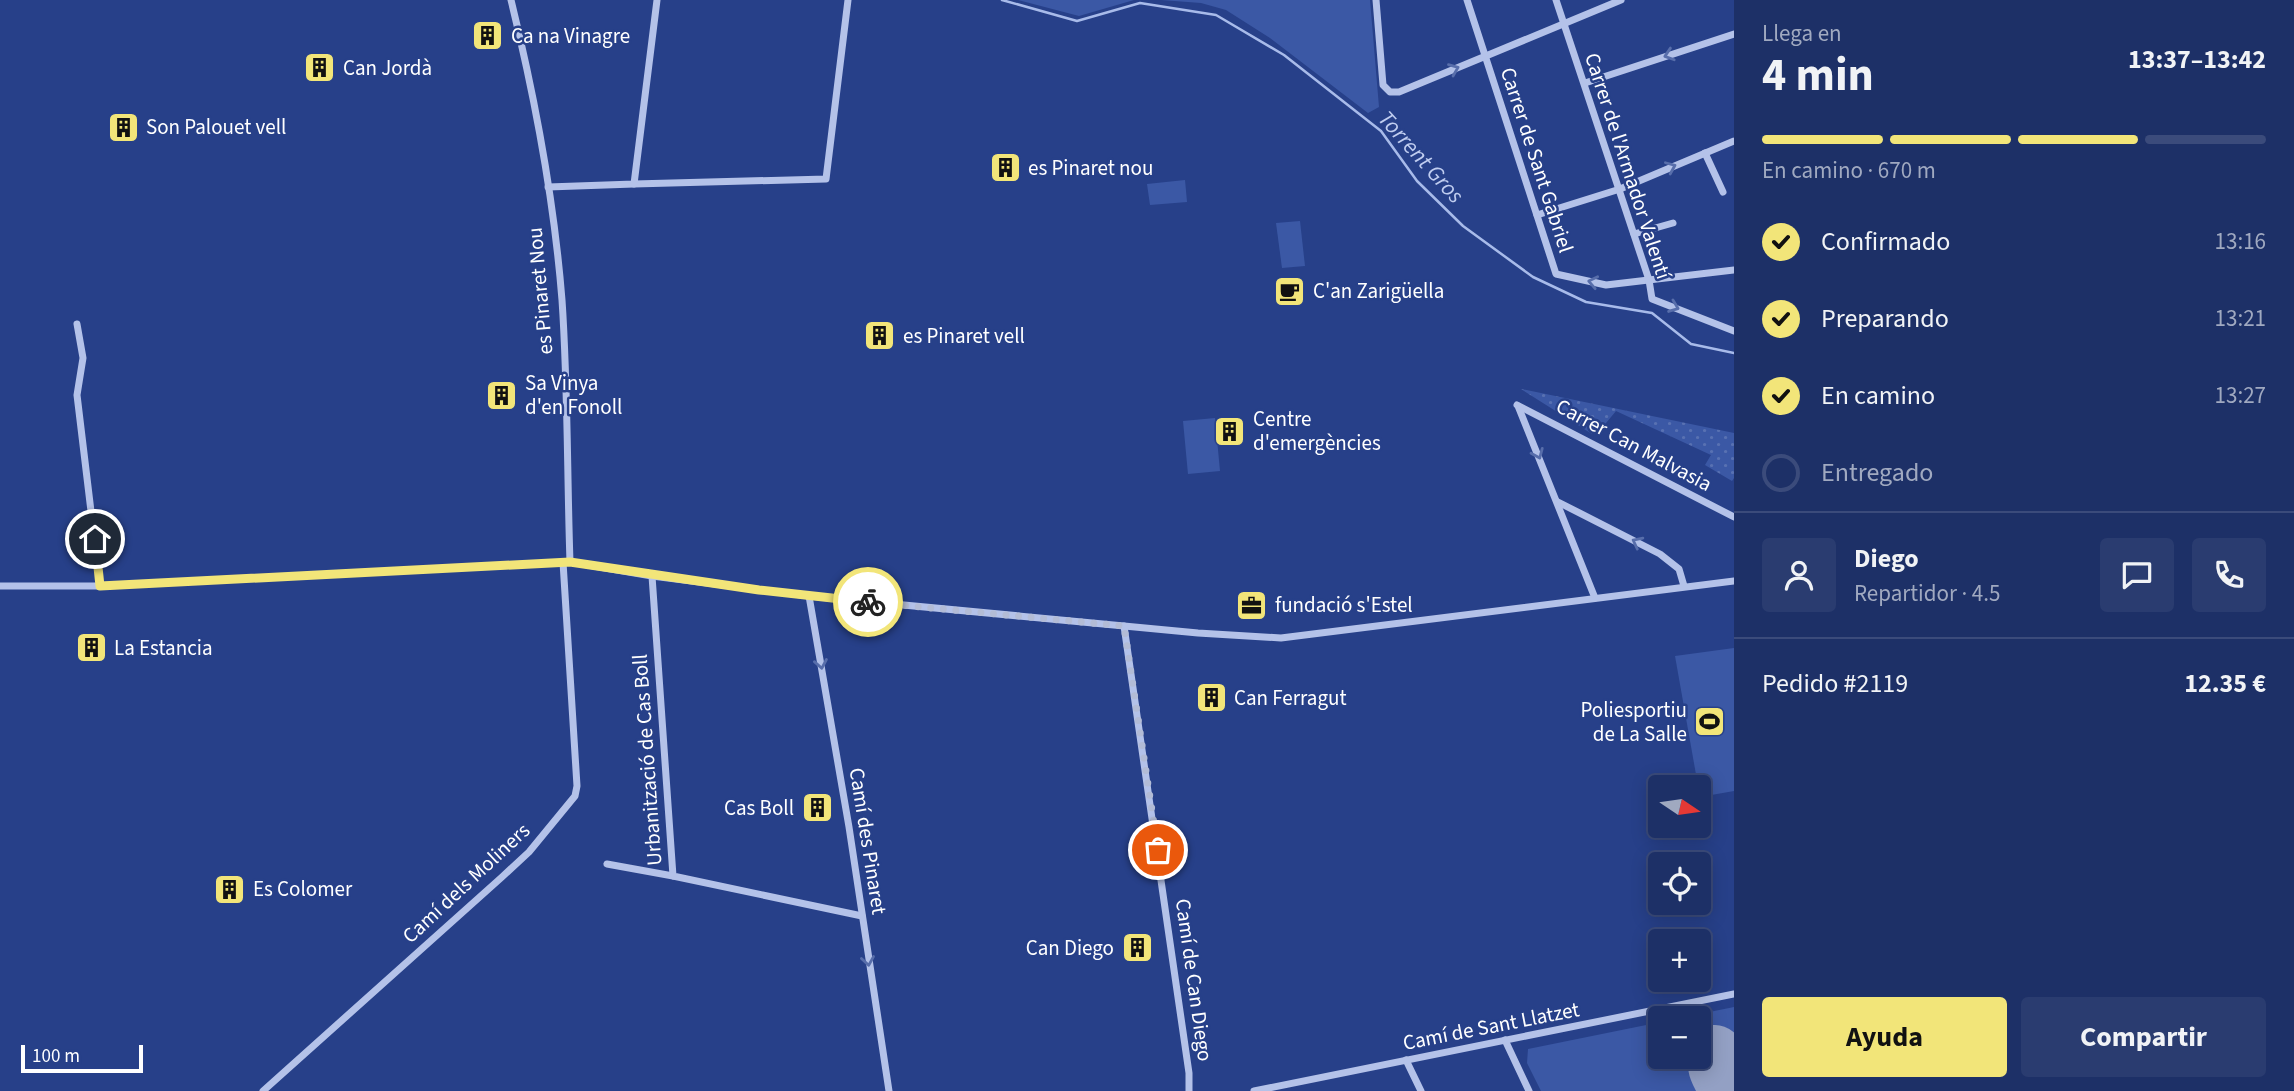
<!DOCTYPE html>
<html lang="es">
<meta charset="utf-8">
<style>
body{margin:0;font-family:"Source Sans 3",sans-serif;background:#2a3c70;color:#f1f3f6;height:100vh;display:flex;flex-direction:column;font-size:26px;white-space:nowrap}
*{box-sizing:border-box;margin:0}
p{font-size:23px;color:#a0a9c0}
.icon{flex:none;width:38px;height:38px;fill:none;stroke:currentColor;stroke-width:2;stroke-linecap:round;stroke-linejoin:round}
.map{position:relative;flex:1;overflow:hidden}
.sheet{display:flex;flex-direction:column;background:#1d3067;width:560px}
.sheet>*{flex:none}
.needle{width:46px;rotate:103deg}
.tools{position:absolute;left:1648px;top:775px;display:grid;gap:14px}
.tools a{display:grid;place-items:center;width:63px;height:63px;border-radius:7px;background:#1d3067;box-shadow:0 4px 18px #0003,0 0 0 2px #3b4b7b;font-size:35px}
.scale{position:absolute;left:21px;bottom:18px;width:122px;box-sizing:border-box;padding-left:7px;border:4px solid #fff;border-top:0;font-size:19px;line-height:24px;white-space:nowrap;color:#fff;-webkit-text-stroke:5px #274089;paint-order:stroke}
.pin{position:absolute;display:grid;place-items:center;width:60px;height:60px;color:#fff;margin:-30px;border:4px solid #fff;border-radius:50%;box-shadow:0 2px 7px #0007}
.courier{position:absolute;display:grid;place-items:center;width:70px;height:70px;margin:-35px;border:5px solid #f2e579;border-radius:50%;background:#fff;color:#222;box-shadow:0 2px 9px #0007}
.summary em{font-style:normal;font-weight:700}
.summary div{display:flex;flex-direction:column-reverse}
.summary{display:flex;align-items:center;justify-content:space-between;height:119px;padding:0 28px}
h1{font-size:46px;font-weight:700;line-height:52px}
.bar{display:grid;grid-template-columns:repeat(4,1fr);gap:10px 7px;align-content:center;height:84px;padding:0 28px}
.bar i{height:9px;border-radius:5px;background:#3b4b7b}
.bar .selected{background:#f2e579}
.bar p{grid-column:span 4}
.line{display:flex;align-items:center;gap:18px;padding:0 28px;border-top:2px solid #3b4b7b}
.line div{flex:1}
.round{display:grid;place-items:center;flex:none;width:74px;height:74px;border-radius:7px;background:#2a3c70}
ol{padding:0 28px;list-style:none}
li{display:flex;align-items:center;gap:21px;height:77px}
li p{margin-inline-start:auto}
li .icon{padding:7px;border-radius:50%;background:#f2e579;color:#111;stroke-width:4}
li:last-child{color:#a0a9c0}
li i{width:38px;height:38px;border:4px solid #3b4b7b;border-radius:50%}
.button{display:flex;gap:14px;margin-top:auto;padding:14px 28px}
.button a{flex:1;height:80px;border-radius:7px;background:#f2e579;color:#111;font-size:28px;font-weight:700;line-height:80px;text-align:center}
.button a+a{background:#2a3c70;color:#f1f3f6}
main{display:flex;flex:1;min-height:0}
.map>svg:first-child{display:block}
.grass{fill:#3b58a5}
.park{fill:url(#park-dots)}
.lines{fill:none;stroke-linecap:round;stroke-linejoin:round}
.stream{stroke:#a8bbea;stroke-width:2.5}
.taxiway{stroke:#93a0c4;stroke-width:23}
.runway{stroke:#93a0c4;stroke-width:56}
.minor{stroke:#b4c2e9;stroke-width:7}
.oneway{stroke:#586eab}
.done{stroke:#b3bcd6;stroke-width:7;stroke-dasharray:0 12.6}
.route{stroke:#f2e579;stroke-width:9}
.labels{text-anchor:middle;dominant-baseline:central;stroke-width:5;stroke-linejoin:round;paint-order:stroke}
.poi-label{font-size:21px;fill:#fff;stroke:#274089;text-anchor:start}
.street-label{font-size:21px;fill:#fff;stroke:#274089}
.water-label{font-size:23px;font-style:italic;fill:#c0cdf0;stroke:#274089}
</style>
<main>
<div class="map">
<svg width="1734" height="1091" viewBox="0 0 1734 1091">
<defs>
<pattern id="park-dots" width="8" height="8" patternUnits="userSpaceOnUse" patternTransform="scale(1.75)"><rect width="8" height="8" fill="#3b58a5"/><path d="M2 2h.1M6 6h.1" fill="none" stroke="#5871b2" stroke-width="1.8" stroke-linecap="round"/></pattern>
</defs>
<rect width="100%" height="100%" fill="#274089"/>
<g class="grass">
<polygon points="1018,0 1134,0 1079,16"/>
<polygon points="1161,0 1370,0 1379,107 1368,113 1270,38 1226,10 1201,3"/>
<polygon points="1185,180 1187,202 1150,205 1147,184"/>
<polygon points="1300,221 1305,266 1282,268 1276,223"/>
<polygon points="1215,418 1220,471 1188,474 1183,421"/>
<polygon points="1734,648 1734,791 1700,797 1675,656"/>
<polygon points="1734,1007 1734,1063 1725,1045 1689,1063 1703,1091 1541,1091 1527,1063 1528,1049 1661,1022 1661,1057 1699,1057 1699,1018 1680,1018"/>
</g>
<polygon class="park" points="1521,389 1734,433 1734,478 1732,481 1705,465 1711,455 1616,411 1601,429 1595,427 1592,434"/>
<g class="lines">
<polyline class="stream" points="1002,0 1077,21 1140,3 1216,15 1284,55 1381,131 1417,181 1463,226 1533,277 1586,302 1652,313 1691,344 1734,353"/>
<path class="taxiway" d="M1709,1091C1706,1085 1701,1077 1700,1070C1700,1050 1727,1053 1732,1068C1734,1076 1733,1083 1733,1091"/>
<polyline class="runway" points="1715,1053 1733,1091"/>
<g class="minor">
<path d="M511,0C535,98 554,199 562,300C568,387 567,475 570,562"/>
<polyline points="1376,0 1383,85 1390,92 1399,92 1621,0"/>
<polyline points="1467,0 1556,274 1606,285 1734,270"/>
<polyline points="1556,0 1649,280 1652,299 1734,331"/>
<polyline points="1585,83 1734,34"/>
<polyline points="1705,153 1723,192"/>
<polyline points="634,184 826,179 848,0"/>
<polyline points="548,187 634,184 657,0"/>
<polyline points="1537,215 1620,189 1734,141"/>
<polyline points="1634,234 1673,223"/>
<polyline points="77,324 83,358 77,395 100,586"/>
<polyline points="1517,405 1734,517"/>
<polyline points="1518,406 1595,598"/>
<polyline points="1558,502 1660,554 1679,569 1684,586"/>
<polyline points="652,576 673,876 862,916"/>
<polyline points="0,586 100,586 570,562 652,576 809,596 1198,633 1281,638 1734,581"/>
<polyline points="809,596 849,827 889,1091"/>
<polyline points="1124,626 1189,1073 1189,1091"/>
<polyline points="607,864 673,876"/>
<polyline points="1505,1040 1529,1091"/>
<polyline points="1406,1060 1421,1091"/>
<polyline points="263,1091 502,877 529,852 575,796 577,786 563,562"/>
<polyline points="1254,1091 1734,994"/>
</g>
</g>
<defs><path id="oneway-chevron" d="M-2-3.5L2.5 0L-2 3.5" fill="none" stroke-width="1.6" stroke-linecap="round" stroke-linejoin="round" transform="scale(1.75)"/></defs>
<g class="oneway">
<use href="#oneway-chevron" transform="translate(1669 55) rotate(162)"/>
<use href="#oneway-chevron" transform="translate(1454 69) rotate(-22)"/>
<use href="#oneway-chevron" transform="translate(1671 167) rotate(-23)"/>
<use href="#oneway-chevron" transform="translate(1593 282) rotate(-168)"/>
<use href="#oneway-chevron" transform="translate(1674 307) rotate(21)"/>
<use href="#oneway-chevron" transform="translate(1538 454) rotate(67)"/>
<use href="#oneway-chevron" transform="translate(1637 542) rotate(-153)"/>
<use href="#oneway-chevron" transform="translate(821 664) rotate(80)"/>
<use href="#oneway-chevron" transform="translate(868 961) rotate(81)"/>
</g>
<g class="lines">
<polyline class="done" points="868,602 1124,626 1158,850"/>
<polyline class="route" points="95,539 100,586 570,562 759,590 868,602"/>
</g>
<defs>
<symbol id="building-square" viewBox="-11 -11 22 22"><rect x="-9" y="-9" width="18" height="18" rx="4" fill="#f2e579" stroke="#274089"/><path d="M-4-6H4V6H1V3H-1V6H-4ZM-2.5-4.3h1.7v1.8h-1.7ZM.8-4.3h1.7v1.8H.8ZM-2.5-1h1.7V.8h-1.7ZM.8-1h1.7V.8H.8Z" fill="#111"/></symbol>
<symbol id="cafe-square" viewBox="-11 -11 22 22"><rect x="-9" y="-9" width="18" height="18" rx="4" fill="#f2e579" stroke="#274089"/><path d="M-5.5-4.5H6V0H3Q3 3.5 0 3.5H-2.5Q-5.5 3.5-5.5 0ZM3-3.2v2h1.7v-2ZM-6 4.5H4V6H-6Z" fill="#111"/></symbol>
<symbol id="office-square" viewBox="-11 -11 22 22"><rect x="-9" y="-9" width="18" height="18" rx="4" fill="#f2e579" stroke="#274089"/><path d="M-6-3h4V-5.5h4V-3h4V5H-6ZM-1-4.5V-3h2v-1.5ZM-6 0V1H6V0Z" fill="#111"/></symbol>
<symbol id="stadium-square" viewBox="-11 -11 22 22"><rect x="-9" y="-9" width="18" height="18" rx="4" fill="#f2e579" stroke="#274089"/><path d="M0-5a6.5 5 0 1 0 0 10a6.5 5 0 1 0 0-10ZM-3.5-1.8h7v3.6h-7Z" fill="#111"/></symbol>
</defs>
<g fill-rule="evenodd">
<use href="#building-square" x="470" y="18" width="35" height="35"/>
<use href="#building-square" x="302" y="50" width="35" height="35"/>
<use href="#building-square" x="106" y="110" width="35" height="35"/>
<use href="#building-square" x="988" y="150" width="35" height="35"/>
<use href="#cafe-square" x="1272" y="274" width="35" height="35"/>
<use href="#building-square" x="862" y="318" width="35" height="35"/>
<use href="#building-square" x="484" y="378" width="35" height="35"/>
<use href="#building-square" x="1212" y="414" width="35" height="35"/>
<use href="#office-square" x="1234" y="588" width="35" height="35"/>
<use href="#building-square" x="74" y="630" width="35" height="35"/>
<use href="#building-square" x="1194" y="680" width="35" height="35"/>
<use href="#stadium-square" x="1692" y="704" width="35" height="35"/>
<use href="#building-square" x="800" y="790" width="35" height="35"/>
<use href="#building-square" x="212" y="872" width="35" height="35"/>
<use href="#building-square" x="1120" y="930" width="35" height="35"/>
</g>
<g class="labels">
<g class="poi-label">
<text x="511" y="36">Ca na Vinagre</text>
<text x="343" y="68">Can Jordà</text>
<text x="146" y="127">Son Palouet vell</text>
<text x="1028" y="168">es Pinaret nou</text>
<text x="1313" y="291">C'an Zarigüella</text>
<text x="903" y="336">es Pinaret vell</text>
<text x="525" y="383">Sa Vinya<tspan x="525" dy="24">d'en Fonoll</tspan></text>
<text x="1253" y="419">Centre<tspan x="1253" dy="24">d'emergències</tspan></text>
<text x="1275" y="605">fundació s'Estel</text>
<text x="114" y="648">La Estancia</text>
<text x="1234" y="698">Can Ferragut</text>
<text x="1687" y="710" text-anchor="end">Poliesportiu<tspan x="1687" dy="24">de La Salle</tspan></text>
<text x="794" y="808" text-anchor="end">Cas Boll</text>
<text x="253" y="889">Es Colomer</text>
<text x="1114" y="948" text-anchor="end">Can Diego</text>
</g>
<g class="street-label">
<text transform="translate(1537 160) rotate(72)">Carrer de Sant Gabriel</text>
<text transform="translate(1628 166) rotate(72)">Carrer de l'Armador Valentí</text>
<text transform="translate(540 291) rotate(-95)">es Pinaret Nou</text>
<text transform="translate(1634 445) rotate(28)">Carrer Can Malvasia</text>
<text transform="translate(647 760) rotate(-94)">Urbanització de Cas Boll</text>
<text transform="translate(868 841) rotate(81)">Camí des Pinaret</text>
<text transform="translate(466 883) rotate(-43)">Camí dels Moliners</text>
<text transform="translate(1194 980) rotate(82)">Camí de Can Diego</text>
<text transform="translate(1491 1026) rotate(-11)">Camí de Sant Llatzet</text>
</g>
<g class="water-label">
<text transform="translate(1421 157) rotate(48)">Torrent Gros</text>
</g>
</g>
</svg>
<div class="tools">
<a><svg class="needle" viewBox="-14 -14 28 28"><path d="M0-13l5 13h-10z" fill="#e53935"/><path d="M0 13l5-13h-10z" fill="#a0a9c0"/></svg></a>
<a><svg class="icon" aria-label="locate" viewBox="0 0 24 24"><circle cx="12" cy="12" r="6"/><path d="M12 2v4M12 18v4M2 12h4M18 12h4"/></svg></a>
<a>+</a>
<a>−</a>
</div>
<div class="scale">100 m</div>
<div class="pin" style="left:1158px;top:850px;background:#ea580c"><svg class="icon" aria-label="bag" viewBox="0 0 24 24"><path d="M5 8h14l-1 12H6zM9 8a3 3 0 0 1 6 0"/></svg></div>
<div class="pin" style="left:95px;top:539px;background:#1f2937"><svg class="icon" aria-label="home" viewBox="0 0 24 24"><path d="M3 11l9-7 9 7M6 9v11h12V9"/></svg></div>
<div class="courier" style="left:868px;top:602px"><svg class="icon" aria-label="bike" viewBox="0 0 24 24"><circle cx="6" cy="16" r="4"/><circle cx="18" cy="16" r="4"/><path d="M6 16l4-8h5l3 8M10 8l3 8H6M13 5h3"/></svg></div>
</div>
<section class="sheet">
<div class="summary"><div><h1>4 min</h1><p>Llega en</p></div><em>13:37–13:42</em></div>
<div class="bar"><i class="selected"></i><i class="selected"></i><i class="selected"></i><i></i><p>En camino · 670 m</p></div>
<ol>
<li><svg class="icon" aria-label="check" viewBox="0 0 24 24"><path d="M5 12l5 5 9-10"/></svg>Confirmado<p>13:16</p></li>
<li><svg class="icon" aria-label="check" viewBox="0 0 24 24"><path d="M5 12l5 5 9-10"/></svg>Preparando<p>13:21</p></li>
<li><svg class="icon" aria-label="check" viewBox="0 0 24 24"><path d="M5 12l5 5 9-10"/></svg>En camino<p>13:27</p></li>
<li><i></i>Entregado</li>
</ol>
<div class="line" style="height:126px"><a class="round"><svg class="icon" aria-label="person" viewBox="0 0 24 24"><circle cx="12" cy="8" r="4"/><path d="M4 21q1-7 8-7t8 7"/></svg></a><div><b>Diego</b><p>Repartidor · 4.5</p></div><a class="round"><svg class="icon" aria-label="chat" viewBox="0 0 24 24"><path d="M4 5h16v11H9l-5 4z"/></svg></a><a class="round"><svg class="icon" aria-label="phone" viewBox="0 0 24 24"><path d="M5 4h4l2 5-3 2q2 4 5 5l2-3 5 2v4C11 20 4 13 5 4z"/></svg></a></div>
<div class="line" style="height:91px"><div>Pedido #2119</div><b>12.35 €</b></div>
<div class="button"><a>Ayuda</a><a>Compartir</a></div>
</section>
</main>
